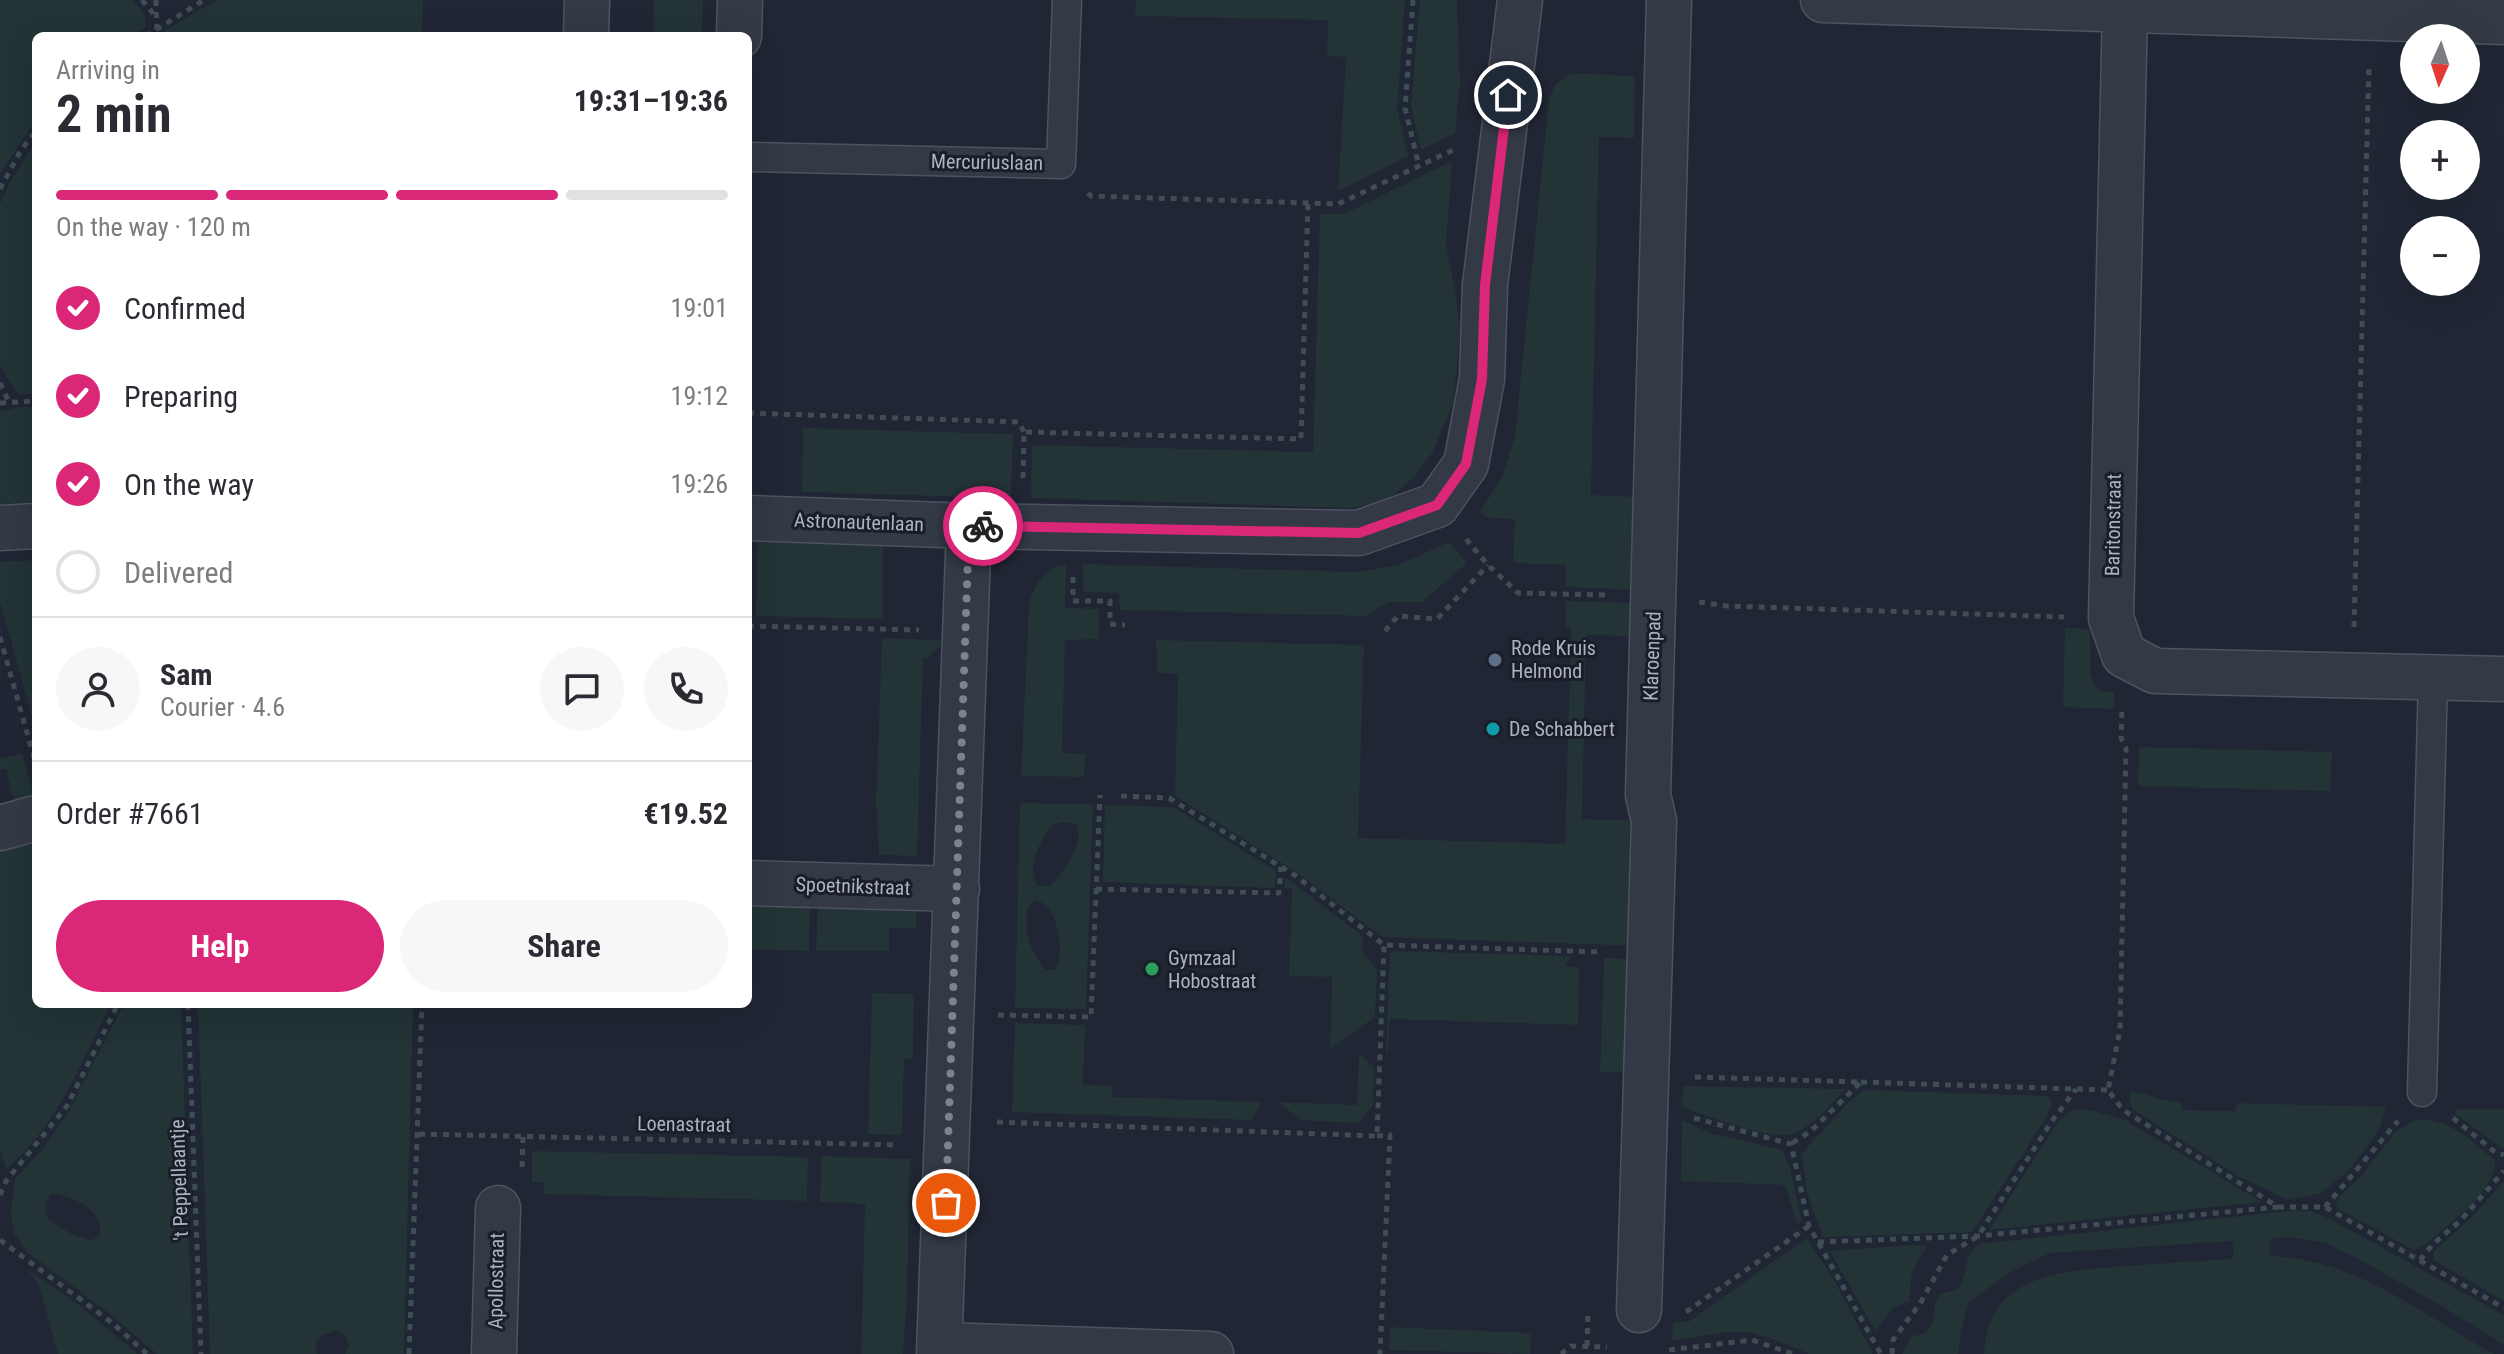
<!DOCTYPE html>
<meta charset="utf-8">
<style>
body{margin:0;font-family:"Roboto Condensed",sans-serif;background:#f7f7f7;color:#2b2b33;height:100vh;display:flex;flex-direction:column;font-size:30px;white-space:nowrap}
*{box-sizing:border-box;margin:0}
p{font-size:26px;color:#7c7c81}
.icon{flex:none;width:44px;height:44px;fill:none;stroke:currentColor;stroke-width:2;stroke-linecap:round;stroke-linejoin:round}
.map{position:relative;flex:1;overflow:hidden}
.details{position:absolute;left:32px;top:32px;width:720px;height:976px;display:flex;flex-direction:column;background:#fff;border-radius:12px;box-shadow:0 8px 32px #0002}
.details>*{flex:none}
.needle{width:52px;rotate:183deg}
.controls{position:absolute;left:2400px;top:24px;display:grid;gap:16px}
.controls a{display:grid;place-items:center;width:80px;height:80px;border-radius:50%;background:#fff;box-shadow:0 8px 32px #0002;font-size:40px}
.pin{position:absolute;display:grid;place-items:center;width:68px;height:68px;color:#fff;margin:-34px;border:4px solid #fff;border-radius:50%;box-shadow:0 2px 8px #0007}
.courier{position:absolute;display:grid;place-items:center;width:80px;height:80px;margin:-40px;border:6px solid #db2777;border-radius:50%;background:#fff;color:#222;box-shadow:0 2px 10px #0007}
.head em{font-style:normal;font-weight:700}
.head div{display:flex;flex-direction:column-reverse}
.head{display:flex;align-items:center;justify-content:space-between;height:136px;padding:0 24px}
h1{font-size:52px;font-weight:700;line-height:60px}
.bar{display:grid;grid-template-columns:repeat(4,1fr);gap:12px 8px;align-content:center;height:96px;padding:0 24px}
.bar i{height:10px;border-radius:6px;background:#e1e1e2}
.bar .on{background:#db2777}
.bar p{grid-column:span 4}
.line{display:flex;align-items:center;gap:20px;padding:0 24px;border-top:2px solid #e1e1e2}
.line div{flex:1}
.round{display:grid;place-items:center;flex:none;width:84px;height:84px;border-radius:42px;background:#f7f7f7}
ol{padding:0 24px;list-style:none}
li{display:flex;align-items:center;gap:24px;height:88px}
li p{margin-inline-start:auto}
li .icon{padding:8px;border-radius:50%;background:#db2777;color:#fff;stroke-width:4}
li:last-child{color:#7c7c81}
li i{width:44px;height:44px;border:4px solid #e1e1e2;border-radius:50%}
.button{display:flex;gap:16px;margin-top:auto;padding:16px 24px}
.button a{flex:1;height:92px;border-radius:48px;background:#db2777;color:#fff;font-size:32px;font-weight:700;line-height:92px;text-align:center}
.button a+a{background:#f7f7f7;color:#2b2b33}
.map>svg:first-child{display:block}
.green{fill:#233336;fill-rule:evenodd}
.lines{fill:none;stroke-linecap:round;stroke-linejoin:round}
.lane-casing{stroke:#4d5360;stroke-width:31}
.street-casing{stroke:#4d5360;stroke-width:47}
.path{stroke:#3f4e53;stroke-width:5;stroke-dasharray:6 6;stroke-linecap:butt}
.lane{stroke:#333945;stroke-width:28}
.street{stroke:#333945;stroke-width:44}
.done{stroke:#7c8290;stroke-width:8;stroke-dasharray:0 14.4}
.route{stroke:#db2777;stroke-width:10}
.service-dot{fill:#5c6f8a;stroke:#191e29;stroke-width:3}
.culture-dot{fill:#0f9aa8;stroke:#191e29;stroke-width:3}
.leisure-dot{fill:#2e9e5b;stroke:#191e29;stroke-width:3}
.labels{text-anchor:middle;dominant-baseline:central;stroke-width:6;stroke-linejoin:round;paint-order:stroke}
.street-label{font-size:20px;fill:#adb3c2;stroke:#191e29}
.poi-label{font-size:20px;fill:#adb3c2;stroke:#191e29;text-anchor:start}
</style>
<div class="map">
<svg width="2504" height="1354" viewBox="0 0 2504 1354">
<rect width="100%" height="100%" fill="#202634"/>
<g class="green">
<polygon points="0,0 133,0 145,15 146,27 132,36 36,36 36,120 0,174"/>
<polygon points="217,0 423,0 422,36 164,36 165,30"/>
<polygon points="654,0 703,0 702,36 653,36"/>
<polygon points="1136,0 1405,0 1397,108 1408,156 1338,191 1346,57 1327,56 1328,20 1135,16"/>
<polygon points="1420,0 1457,0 1460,82 1455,133 1421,150 1411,107"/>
<polygon points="1571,73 1635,76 1634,138 1599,137 1591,495 1639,497 1637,590 1566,587 1566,565 1513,563 1515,520 1486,517 1480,512 1503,475 1515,435 1549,99 1555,85"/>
<polygon points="36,141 36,394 17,394 0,365 0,204 11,180"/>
<polygon points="1452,161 1446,245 1456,295 1460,334 1453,404 1432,453 1415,476 1395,494 1382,501 1353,508 1031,498 1032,445 1313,452 1320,214 1344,214"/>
<polygon points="18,407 36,407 36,503 0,504 0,412"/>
<polygon points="803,428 1013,434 1011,498 802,492"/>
<polygon points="758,537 883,542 883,619 756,616"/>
<polygon points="1449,542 1467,563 1422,602 1389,602 1365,616 1120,610 1119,593 1083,592 1083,564 1359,572 1398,565"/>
<polygon points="36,560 36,723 34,723 0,602 0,562"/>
<path d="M1066,565L1065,608L1099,609V639L1065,640L1062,753L1085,754L1084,777L1021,776L1029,604C1035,585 1044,566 1066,565Z"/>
<polygon points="1566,601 1636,603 1635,636 1586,635 1582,819 1641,821 1638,946 1382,937 1299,874 1175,796 1178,674 1157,673 1156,640 1364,645 1358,838 1565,844 1571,628 1566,627"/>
<polygon points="2065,628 2090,629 2090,672 2094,684 2102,692 2114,692 2114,709 2063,707"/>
<polygon points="882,638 943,640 943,644 927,658 923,659 917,856 879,855 876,801"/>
<polygon points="2139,747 2332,752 2330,791 2138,786"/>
<polygon points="22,753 35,799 15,805 6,769 0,770 0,759"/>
<path d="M1020,803L1093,804L1086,1009L1015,1008ZM1062,822L1078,825C1082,847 1065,870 1050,886H1038C1025,868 1040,842 1051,826ZM1036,900C1059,906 1065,952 1055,970H1046C1029,951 1024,931 1028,907Z"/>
<polygon points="1105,805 1174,807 1276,871 1275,888 1103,882"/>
<path d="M36,841V1004H111C82,1061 56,1128 6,1169L0,1148V851Z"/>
<polygon points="1285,877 1364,937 1362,952 1377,970 1375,1017 1330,1049 1332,977 1289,976 1292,889 1285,888"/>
<polygon points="748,903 810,905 809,951 748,949"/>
<polygon points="818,905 916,908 916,928 889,928 889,951 816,951"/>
<polygon points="1394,951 1572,956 1565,966 1579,967 1578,1025 1390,1019 1388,1053 1386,1052 1390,953"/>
<polygon points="1604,958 1637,959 1634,1073 1600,1072"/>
<polygon points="872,993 914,994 913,1059 904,1059 902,1135 868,1134"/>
<path d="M124,1004H181L193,1354H157L110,1314L26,1251L14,1233L11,1212L15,1179L41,1151L66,1116ZM53,1193C74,1198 106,1210 99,1237L90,1240L71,1234L47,1218C44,1208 44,1199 53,1193Z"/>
<polygon points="198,1004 413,1004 404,1354 345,1354 349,1346 345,1335 337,1330 324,1334 315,1344 317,1354 210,1354"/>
<polygon points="1015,1023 1085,1025 1083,1084 1113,1086 1112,1097 1262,1102 1251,1120 1012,1112"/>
<polygon points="1359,1054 1374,1067 1373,1105 1358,1123 1300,1120 1279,1102 1357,1105"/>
<path d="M1683,1086L1843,1089H1845C1830,1105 1813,1127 1792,1134C1772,1141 1703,1115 1682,1107Z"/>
<polygon points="1863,1090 2049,1096 2052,1104 2045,1120 1972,1232 1823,1237 1807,1193 1802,1153 1846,1105"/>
<path d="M2130,1091C2149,1093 2163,1103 2182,1102V1110L2235,1111L2236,1103L2386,1107L2379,1130L2347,1173L2320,1193L2289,1200L2240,1177L2133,1110L2130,1103Z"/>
<polygon points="2078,1109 2095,1111 2125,1120 2262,1202 1989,1230 2059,1120 2071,1111"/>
<polygon points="2456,1109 2504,1109 2504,1150 2456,1114"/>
<polygon points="1682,1120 1710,1133 1782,1150 1790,1168 1802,1221 1797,1224 1785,1185 1681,1181"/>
<path d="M2416,1120C2449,1117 2471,1141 2495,1160C2498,1190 2444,1228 2423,1246L2414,1250L2338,1209L2336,1205L2338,1198L2361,1176L2396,1131Z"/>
<polygon points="532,1151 808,1157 807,1201 544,1194 544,1182 532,1182"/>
<polygon points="821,1156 910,1159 907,1296 903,1354 861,1354 865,1204 820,1202"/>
<polygon points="2504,1181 2504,1301 2433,1260 2433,1253 2438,1247 2471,1218"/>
<path d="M2297,1210L2313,1212L2328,1218L2504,1315V1345L2440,1305L2351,1255L2325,1243L2290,1237L2271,1238L2269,1247L2270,1256C2353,1257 2425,1316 2494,1354H1984C1987,1273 2065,1270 2127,1266C2162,1263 2197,1261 2232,1259L2234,1251L2232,1241L2050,1253L2009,1273L1969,1302L1961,1331L1958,1354H1902L1910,1338C1916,1334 1921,1335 1926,1332C1937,1324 1931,1307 1938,1297C1945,1288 1957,1295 1962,1282C1968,1267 1964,1255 1979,1244Z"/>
<polygon points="1807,1238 1834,1280 1873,1354 1809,1354 1776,1340 1747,1332 1727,1332 1672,1341 1673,1322 1688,1322"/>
<polygon points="1911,1245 1927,1246 1912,1271 1909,1301 1893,1308 1875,1331 1830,1251"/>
<polygon points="27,1269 79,1305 138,1354 58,1354 39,1285"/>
<polygon points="1390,1327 1531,1333 1530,1354 1389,1350"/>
</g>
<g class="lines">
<defs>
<g id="lane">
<polyline points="748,157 1061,164 1067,0"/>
<polyline points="2422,1092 2433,678"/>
</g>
<g id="street">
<polyline points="1823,0 2504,22"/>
<polyline points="2125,8 2111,618 2124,655 2155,671 2504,679"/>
<polyline points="586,36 587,0"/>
<polyline points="739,36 740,0"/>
<polyline points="748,518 969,526 1359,533 1437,505 1466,464 1482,379 1485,285 1520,0"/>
<polyline points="0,528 36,526"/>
<polyline points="0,828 36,818"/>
<polyline points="748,883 957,889"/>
<polyline points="1639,1310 1654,821 1648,795 1669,0"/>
<polyline points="941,1345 1211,1354"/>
<polyline points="494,1354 498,1208"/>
<polyline points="939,1354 969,526"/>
</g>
</defs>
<use href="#lane" class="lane-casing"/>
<use href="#street" class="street-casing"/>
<g class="path">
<polyline points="142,0 156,17"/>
<polyline points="156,0 157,36"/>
<polyline points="1413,0 1405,108 1419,166"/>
<polyline points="146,36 204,0"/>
<polyline points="0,189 21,150 36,131"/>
<polyline points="1088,193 1091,196 1338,204 1453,150"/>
<polyline points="0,383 8,400"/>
<polyline points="0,403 36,401"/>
<polyline points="748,413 1019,422 1024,432"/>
<polyline points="1023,478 1024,432 1301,439 1308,203"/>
<polyline points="1466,539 1488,565 1518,593 1605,595"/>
<polyline points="1073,577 1073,601 1110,601 1110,624 1125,625"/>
<polyline points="1699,602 1727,606 2064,617"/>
<polyline points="748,626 919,630"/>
<polyline points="2354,627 2369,65"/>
<polyline points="1385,631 1398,616 1437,619 1488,565"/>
<polyline points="0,637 36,765"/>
<polyline points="1121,796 1169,798 1296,876 1384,945 1601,952"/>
<polyline points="1096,889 1279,893 1281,867"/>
<polyline points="188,1004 201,1354"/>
<polyline points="998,1015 1091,1017 1100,795"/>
<polyline points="1695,1077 1861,1082 1811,1131 1791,1144"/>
<polyline points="1861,1082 2107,1090"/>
<polyline points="1694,1118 1791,1144 1809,1226 1881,1354"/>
<polyline points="2453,1118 2495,1152 2504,1155"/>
<polyline points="997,1122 1377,1136 1384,945"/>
<polyline points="419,1134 899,1145"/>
<polyline points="1377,1136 1390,1135 1380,1354"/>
<polyline points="522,1167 523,1136"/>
<polyline points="0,1195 6,1181 67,1106 118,1004"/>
<polyline points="2278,1207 2325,1207 2504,1308"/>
<polyline points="2325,1207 2398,1121"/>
<polyline points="0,1240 111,1322 147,1354"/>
<polyline points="1818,1242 1978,1236 2278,1207 2123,1110 2108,1090 2120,1030 2126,748 2121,738 2122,708"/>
<polyline points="2420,1260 2433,1244 2460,1221 2504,1171"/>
<polyline points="1686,1312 1809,1226"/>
<polyline points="1587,1346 1588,1313"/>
<polyline points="1669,1350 1752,1340 1793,1354"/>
<polyline points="409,1354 422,1004"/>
<polyline points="1561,1354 1571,1346 1607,1347"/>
<polyline points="1892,1354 1893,1340 1921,1302 1947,1255 1978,1236 2052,1121 2076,1089"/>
</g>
<use href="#lane" class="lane"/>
<use href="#street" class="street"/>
</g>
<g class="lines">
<polyline class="done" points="946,1203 969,526 983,526"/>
<polyline class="route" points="983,526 1359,533 1437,505 1466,464 1482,379 1485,285 1508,95"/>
</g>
<circle class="service-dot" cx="1495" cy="660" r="8"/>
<circle class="culture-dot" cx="1493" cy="729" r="8"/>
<circle class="leisure-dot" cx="1152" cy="969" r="8"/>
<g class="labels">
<g class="street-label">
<text transform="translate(987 162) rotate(1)">Mercuriuslaan</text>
<text transform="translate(859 522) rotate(2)">Astronautenlaan</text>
<text transform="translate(2113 525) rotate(-89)">Baritonstraat</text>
<text transform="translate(1652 656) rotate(-88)">Klaroenpad</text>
<text transform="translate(853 886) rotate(2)">Spoetnikstraat</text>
<text transform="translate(684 1124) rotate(1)">Loenastraat</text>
<text transform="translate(179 1180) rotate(-92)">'t Peppellaantje</text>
<text transform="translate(496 1281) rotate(-89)">Apollostraat</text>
</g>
<g class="poi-label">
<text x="1511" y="648">Rode Kruis<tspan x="1511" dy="23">Helmond</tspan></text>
<text x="1509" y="729">De Schabbert</text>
<text x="1168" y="958">Gymzaal<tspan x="1168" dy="23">Hobostraat</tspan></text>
</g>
</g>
</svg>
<div class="controls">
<a><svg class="needle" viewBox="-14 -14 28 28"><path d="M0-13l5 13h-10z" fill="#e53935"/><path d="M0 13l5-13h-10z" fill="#7c7c81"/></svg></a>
<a>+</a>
<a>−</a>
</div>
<div class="pin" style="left:946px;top:1203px;background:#ea580c"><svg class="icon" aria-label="bag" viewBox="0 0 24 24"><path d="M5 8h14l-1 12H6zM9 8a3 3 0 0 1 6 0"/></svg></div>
<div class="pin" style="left:1508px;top:95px;background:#1f2937"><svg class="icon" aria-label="home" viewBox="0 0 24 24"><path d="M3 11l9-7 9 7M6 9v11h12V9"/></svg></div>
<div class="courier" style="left:983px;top:526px"><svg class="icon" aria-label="bike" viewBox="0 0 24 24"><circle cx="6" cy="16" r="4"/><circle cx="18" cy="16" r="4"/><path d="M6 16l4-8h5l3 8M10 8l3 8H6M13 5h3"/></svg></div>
<section class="details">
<div class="head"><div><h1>2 min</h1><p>Arriving in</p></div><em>19:31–19:36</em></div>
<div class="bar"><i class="on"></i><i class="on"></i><i class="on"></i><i></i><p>On the way · 120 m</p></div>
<ol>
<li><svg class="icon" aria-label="check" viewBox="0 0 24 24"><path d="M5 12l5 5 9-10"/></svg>Confirmed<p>19:01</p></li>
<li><svg class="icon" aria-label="check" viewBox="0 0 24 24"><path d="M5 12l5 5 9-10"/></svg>Preparing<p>19:12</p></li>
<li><svg class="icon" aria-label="check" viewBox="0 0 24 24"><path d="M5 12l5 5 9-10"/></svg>On the way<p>19:26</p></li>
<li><i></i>Delivered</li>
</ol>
<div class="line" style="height:144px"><a class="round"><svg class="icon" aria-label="person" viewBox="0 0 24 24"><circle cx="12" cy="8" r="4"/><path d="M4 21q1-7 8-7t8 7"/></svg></a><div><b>Sam</b><p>Courier · 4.6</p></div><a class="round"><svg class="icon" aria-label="chat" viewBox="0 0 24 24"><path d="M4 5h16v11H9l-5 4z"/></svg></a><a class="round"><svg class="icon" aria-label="phone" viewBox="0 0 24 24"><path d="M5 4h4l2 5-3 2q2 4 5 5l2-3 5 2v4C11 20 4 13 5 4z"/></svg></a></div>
<div class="line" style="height:104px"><div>Order #7661</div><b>€19.52</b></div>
<div class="button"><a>Help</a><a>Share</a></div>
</section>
</div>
